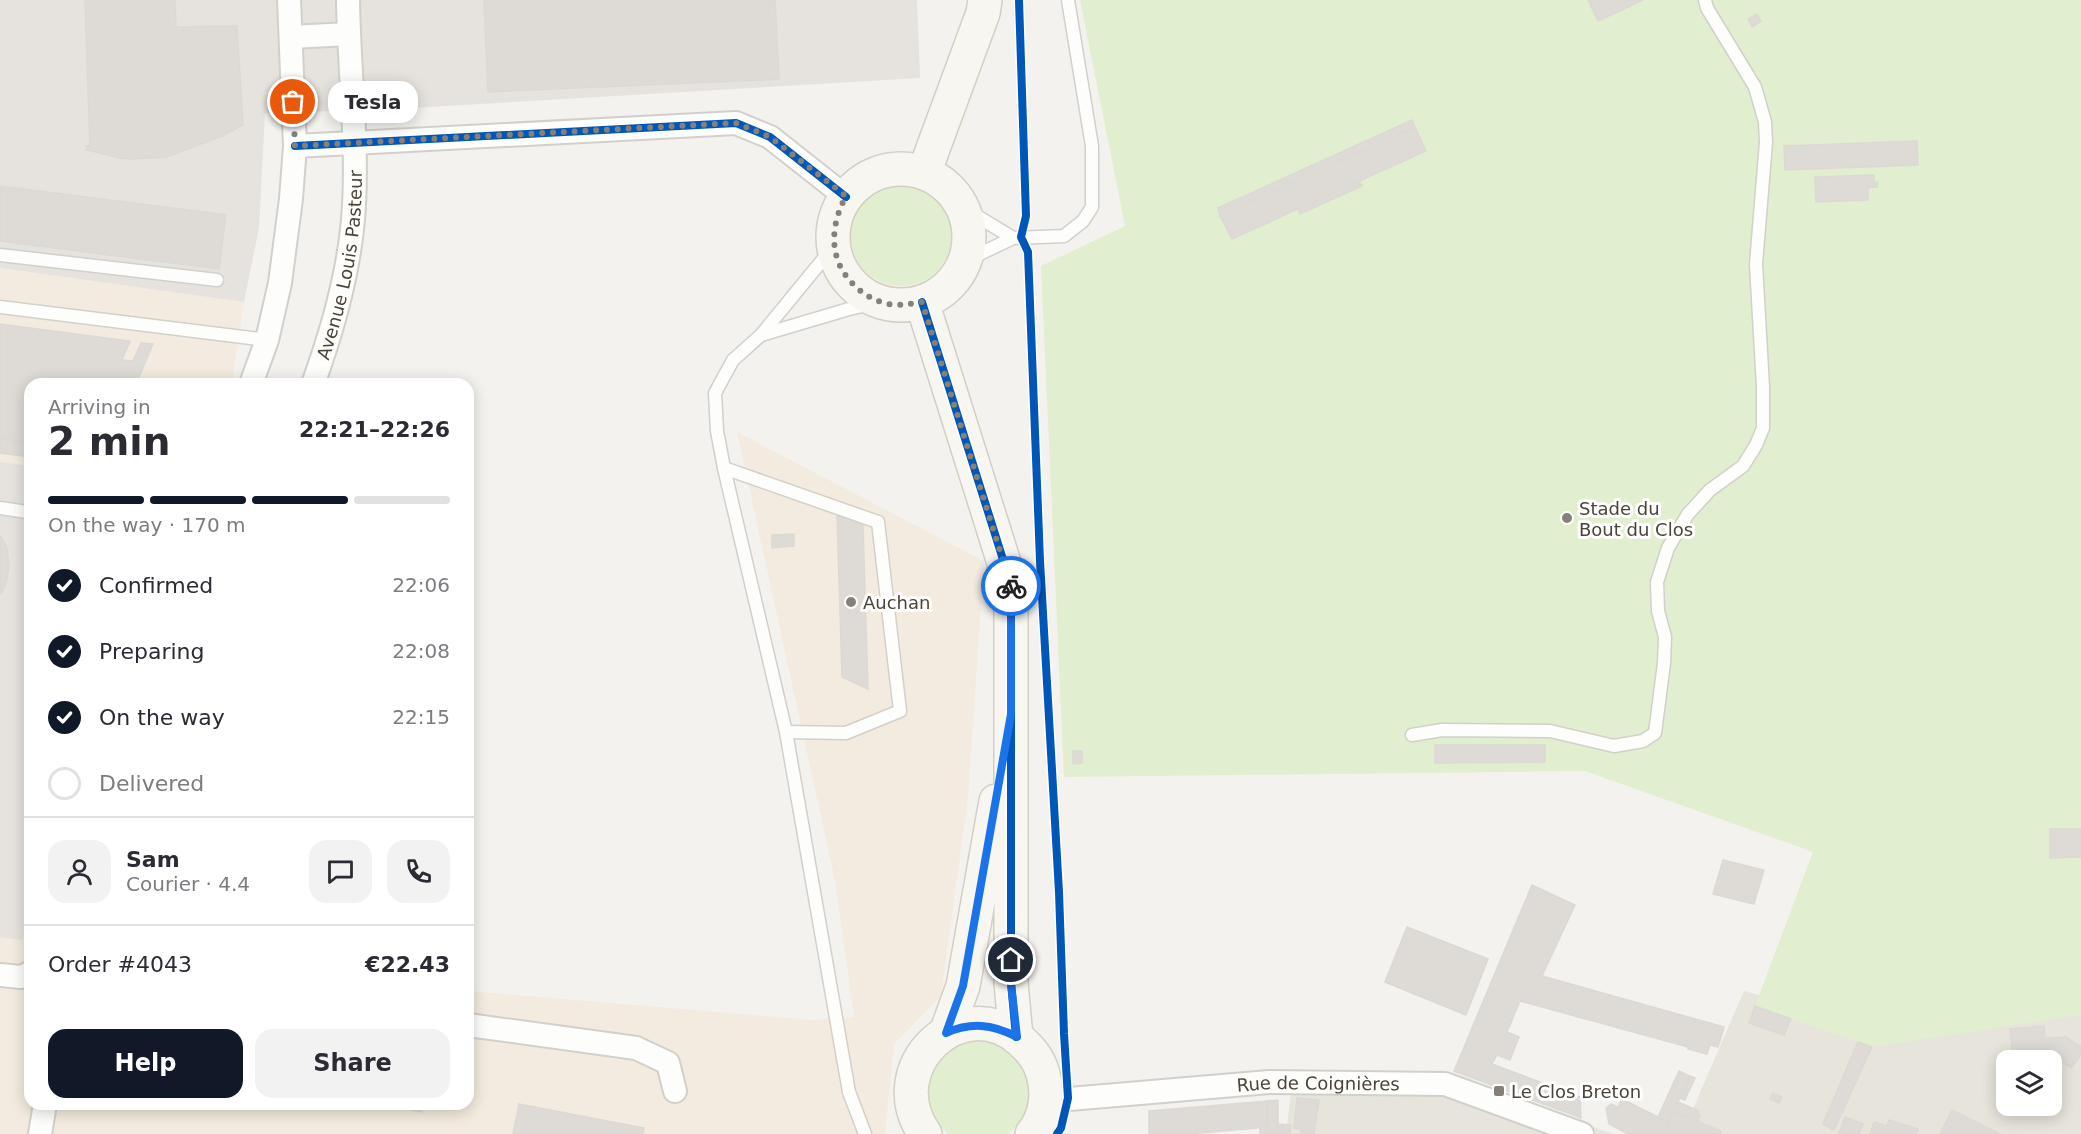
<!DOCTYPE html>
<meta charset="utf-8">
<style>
body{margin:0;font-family:"DejaVu Sans",sans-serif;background:#f2f2f3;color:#2b2b33;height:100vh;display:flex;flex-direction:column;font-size:22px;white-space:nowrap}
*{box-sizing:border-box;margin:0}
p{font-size:20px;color:#7c7c81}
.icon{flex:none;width:33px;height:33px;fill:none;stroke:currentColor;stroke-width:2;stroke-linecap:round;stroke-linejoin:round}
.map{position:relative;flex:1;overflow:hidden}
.sheet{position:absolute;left:24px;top:378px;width:450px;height:732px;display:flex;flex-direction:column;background:#fff;border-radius:18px;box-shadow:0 3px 15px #0003}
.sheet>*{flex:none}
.tools{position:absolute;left:1996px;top:1050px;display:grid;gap:12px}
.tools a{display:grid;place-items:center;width:66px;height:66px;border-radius:12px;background:#fff;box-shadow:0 3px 15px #0003;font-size:30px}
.pin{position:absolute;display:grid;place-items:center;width:51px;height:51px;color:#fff;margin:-26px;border:3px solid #fff;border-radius:50%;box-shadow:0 2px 6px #0007}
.courier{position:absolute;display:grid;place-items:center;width:60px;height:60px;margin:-30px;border:4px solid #1a73e8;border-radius:50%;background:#fff;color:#222;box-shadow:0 2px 8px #0007}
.bubble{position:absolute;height:42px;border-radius:18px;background:#fff;box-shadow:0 3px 15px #0003;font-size:20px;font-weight:700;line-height:42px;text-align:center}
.overview em{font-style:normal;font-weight:700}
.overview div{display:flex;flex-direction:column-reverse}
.overview{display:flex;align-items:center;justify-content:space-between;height:102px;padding:0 24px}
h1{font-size:39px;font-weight:700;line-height:45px}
.bar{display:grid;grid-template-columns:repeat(4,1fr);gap:9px 6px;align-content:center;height:72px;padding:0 24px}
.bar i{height:8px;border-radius:4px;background:#e1e1e2}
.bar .active{background:#111827}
.bar p{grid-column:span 4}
.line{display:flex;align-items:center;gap:15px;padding:0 24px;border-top:2px solid #e1e1e2}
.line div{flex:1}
.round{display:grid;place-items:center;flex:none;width:63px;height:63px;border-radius:18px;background:#f2f2f3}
ol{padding:0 24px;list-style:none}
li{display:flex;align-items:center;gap:18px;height:66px}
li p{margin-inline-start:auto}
li .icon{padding:6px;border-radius:50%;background:#111827;color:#fff;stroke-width:4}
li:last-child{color:#7c7c81}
li i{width:33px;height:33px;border:3px solid #e1e1e2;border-radius:50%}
.primary-button{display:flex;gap:12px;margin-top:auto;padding:12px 24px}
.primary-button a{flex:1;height:69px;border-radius:18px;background:#111827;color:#fff;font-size:24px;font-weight:700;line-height:69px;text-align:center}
.primary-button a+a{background:#f2f2f3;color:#2b2b33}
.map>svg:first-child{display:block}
.residential{fill:#e7e4dc;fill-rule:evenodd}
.commercial{fill:#f3ebdf}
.industrial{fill:#e6e2de}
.green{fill:#e1eecf}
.parking{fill:#e6e3df}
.building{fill:#dedbd6;stroke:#dcd9d4;stroke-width:1.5}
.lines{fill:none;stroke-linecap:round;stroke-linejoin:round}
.lane-casing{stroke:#d2d0cb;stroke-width:15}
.street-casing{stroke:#d2d0cb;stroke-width:26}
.secondary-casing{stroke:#d3cfc5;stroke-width:36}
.lane{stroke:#fdfdfc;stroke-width:12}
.street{stroke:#fdfdfc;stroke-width:22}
.secondary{stroke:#f7f6f1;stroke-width:33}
.cycleway-casing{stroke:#fff;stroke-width:11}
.cycleway{stroke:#0057b8;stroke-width:8}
.done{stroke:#868178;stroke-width:6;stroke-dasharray:0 10.8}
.route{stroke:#1a73e8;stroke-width:8}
.poi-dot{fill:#868178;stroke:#fff;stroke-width:2}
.labels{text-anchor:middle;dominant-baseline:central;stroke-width:6;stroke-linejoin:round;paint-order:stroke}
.street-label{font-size:18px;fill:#4b4439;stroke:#fff}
.poi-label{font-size:18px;fill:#4b4439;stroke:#fff;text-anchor:start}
</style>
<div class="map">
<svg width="2081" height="1134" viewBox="0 0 2081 1134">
<rect width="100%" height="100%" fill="#f4f2ee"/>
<g class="residential">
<path d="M1744,991L1880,1028L2081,1001V1134H1682ZM2007,1060H2052V1106H2007Z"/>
<polygon points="1447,1074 1613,1134 1286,1134 1292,1084"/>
</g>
<polygon class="commercial" points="0,268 244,302 232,384 30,384 30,1104 468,1104 468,991 812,1020 854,1017 835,881 737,432 984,561 968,798 941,996 894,1044 885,1134 0,1134"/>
<polygon class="industrial" points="0,0 917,0 920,78 394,109 265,113 259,228 244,302 0,268"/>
<g class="green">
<polygon points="1080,0 2081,0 2081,1015 1872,1047 1755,1006 1813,852 1585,771 1064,777 1041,266 1125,226"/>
<circle cx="901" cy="235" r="51"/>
<path d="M975,1038L992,1040L1009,1048L1029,1077L1031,1093L1027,1110L1019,1124L1008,1134H949C934,1124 922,1101 926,1083C929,1072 937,1061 942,1052Z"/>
</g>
<g class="parking">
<polygon points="0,0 58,0 67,159 0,153"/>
<polygon points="0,462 30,466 30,909 22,940 0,937"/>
</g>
<g class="building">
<polygon points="85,0 175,0 176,27 237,26 243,125 222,136 167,157 133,159 119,158 87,150 86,146 90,146"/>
<polygon points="484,0 775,0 779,79 488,92"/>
<polygon points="1588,0 1643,0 1598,21"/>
<polygon points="1757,14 1761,21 1752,27 1748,19"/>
<polygon points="1412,120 1415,127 1220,216 1218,208"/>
<polygon points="1415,127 1426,151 1232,239 1220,216"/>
<polygon points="1917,141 1918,165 1785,170 1784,146"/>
<polygon points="1874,175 1874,183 1877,182 1877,187 1868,188 1868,200 1816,202 1815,177"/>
<polygon points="1359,181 1362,186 1300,214 1298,209"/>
<polygon points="0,186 226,215 219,269 0,241"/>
<polygon points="0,324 130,341 122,360 133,361 141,343 153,344 136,384 30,384 30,443 0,439"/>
<polygon points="0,439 30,443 30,457 0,453"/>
<polygon points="837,515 863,525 868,689 842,677"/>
<polygon points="794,534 794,546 772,548 772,535"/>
<polygon points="0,535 7,548 9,566 6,584 0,595"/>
<polygon points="1435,745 1545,745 1545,762 1435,763"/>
<polygon points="1073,751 1082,751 1082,763 1073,764"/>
<polygon points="2050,829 2081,829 2081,857 2050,858"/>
<polygon points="1723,860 1764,870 1754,904 1713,894"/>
<polygon points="1532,885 1575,905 1542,976 1724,1027 1718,1047 1710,1045 1707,1054 1688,1049 1688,1047 1520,1001 1507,1032 1519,1037 1510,1060 1497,1055 1492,1064 1580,1097 1581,1118 1454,1071"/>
<polygon points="1407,927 1488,959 1466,1015 1385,982"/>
<polygon points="1755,1006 1791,1019 1784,1035 1749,1023"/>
<polygon points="2044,1026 2045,1038 2066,1037 2081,1047 2081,1055 2071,1068 2059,1060 2013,1060 2010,1029"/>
<polygon points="1858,1042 1872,1047 1834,1130 1823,1124"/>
<polygon points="1679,1071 1690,1076 1663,1134 1628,1134 1609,1124 1606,1108 1611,1104 1618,1107 1622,1099 1658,1117"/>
<polygon points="1690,1076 1695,1078 1685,1100 1680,1098"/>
<polygon points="1773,1093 1782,1097 1779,1103 1770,1099"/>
<polygon points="1297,1098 1319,1100 1314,1134 1301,1134 1301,1129 1294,1128"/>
<polygon points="1278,1100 1278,1124 1291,1125 1290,1134 1260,1134 1260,1128 1267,1127 1267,1101"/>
<polygon points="1267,1101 1267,1127 1189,1134 1149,1134 1149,1111"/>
<polygon points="1678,1102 1697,1110 1700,1116 1698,1122 1673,1112"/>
<polygon points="380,1104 424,1104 422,1112"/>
<polygon points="519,1104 644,1128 643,1134 513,1134"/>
<polygon points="1952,1110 2000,1134 1940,1134"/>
<polygon points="1673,1112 1721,1131 1720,1134 1663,1134"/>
<polygon points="1845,1117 1863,1124 1859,1134 1839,1133"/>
<polygon points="1889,1120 1918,1129 1916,1134 1870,1134 1874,1122 1887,1126"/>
</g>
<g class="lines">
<defs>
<g id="lane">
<polyline points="962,207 1013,238"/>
<polyline points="834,246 761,335 733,360 715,393 717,431 724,468 786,732 849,1092 865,1134"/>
<polyline points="0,255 217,280"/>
<polyline points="965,261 1013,238 1064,236 1083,221 1092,207 1092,146 1068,0"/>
<polyline points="0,307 267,340"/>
<polyline points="761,335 849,309 881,302"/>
<polyline points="724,468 878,522 900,711 846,733 786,732"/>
<polyline points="0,508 27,512"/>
<polyline points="1412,735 1442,730 1550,731 1614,746 1643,741 1655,733 1664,663 1665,637 1658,611 1657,582 1668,548 1688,514 1710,490 1743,466 1756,445 1763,428 1763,387 1756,264 1766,142 1765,122 1755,87 1707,8 1705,0"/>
</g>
<g id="street">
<polyline points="291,37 349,34"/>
<polyline points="295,146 736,123 770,137 846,197"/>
<polyline points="251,384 267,340 280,283 291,199 295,146 289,0"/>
<path id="s1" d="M313,384C332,332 348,276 353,220C359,147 349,73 348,0"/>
<polyline points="0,975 21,977 30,973"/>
<polyline points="468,1025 636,1048 668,1063 675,1091"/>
<path id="s2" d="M1046,1101L1269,1082L1445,1084L1582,1134"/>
<polyline points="40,1134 45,1104"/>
</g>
<g id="secondary">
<circle cx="901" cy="237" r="68"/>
<polyline points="924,173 983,13 985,0"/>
<polyline points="922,302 1011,585 1011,983 1016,1037"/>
<polyline points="946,1033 963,986 996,801"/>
<path d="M925,1134C878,1067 962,989 1020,1040C1031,1050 1039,1059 1043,1074C1049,1094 1046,1117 1032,1134"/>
</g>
</defs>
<use href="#lane" class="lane-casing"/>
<use href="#street" class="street-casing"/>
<use href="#secondary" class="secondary-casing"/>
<use href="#lane" class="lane"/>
<use href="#street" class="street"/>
<use href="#secondary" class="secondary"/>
<defs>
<g id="cycleway">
<polyline points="1019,0 1026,216 1021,237 1028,252 1040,561 1059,892 1064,1034 1068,1098 1061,1128 1057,1134"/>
<polyline points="295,146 736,123 770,137 846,197"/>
<polyline points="922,302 1011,585 1011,983 1016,1037"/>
</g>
</defs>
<use href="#cycleway" class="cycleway-casing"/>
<use href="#cycleway" class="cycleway"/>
</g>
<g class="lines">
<path class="done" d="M293,102L295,146L736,123L770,137L846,196C830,226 828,260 854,285C861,292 871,299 881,302C895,307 908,304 922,302L1011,586"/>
<path class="route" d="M1011,960V983L1017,1037C992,1024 971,1022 946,1033L963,986L1011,714V586"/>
</g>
<g class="poi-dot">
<circle cx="1567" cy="518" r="6"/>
<circle cx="851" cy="602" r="6"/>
<rect x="1493" y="1085" width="12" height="12" rx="3"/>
</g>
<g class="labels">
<g class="street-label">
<text stroke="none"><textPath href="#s1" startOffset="123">Avenue Louis Pasteur</textPath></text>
<text stroke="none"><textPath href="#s2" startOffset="273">Rue de Coignières</textPath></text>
</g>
<g class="poi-label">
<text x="1579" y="508">Stade du<tspan x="1579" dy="21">Bout du Clos</tspan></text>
<text x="863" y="602">Auchan</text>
<text x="1511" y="1091">Le Clos Breton</text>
</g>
</g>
</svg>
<div class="tools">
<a><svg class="icon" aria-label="layers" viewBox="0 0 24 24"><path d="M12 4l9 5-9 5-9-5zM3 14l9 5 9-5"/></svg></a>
</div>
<div class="pin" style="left:293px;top:102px;background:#ea580c"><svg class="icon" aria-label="bag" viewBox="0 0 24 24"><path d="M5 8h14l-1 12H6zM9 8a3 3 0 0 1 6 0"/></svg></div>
<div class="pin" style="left:1011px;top:960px;background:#1f2937"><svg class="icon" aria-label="home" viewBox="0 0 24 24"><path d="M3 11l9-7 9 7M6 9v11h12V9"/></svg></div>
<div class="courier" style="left:1011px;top:586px"><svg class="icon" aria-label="bike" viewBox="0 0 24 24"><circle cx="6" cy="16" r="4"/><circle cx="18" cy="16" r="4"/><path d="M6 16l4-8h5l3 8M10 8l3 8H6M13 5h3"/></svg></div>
<div class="bubble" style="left:328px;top:81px;width:90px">Tesla</div>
<section class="sheet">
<div class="overview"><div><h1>2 min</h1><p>Arriving in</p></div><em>22:21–22:26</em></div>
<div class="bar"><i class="active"></i><i class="active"></i><i class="active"></i><i></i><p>On the way · 170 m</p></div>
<ol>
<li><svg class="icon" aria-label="check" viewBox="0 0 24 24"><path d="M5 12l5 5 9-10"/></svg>Confirmed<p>22:06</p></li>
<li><svg class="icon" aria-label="check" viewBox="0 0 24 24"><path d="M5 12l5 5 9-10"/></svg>Preparing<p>22:08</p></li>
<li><svg class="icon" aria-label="check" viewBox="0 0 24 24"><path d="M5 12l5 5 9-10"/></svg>On the way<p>22:15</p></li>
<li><i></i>Delivered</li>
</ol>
<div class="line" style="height:108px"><a class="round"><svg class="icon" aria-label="person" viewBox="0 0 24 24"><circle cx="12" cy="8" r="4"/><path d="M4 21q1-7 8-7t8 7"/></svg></a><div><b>Sam</b><p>Courier · 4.4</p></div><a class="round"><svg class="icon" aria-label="chat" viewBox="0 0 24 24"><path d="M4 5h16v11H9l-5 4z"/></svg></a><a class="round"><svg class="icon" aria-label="phone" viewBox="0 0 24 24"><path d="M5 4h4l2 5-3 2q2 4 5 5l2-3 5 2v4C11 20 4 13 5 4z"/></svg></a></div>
<div class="line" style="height:78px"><div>Order #4043</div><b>€22.43</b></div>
<div class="primary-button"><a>Help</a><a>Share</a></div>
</section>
</div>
